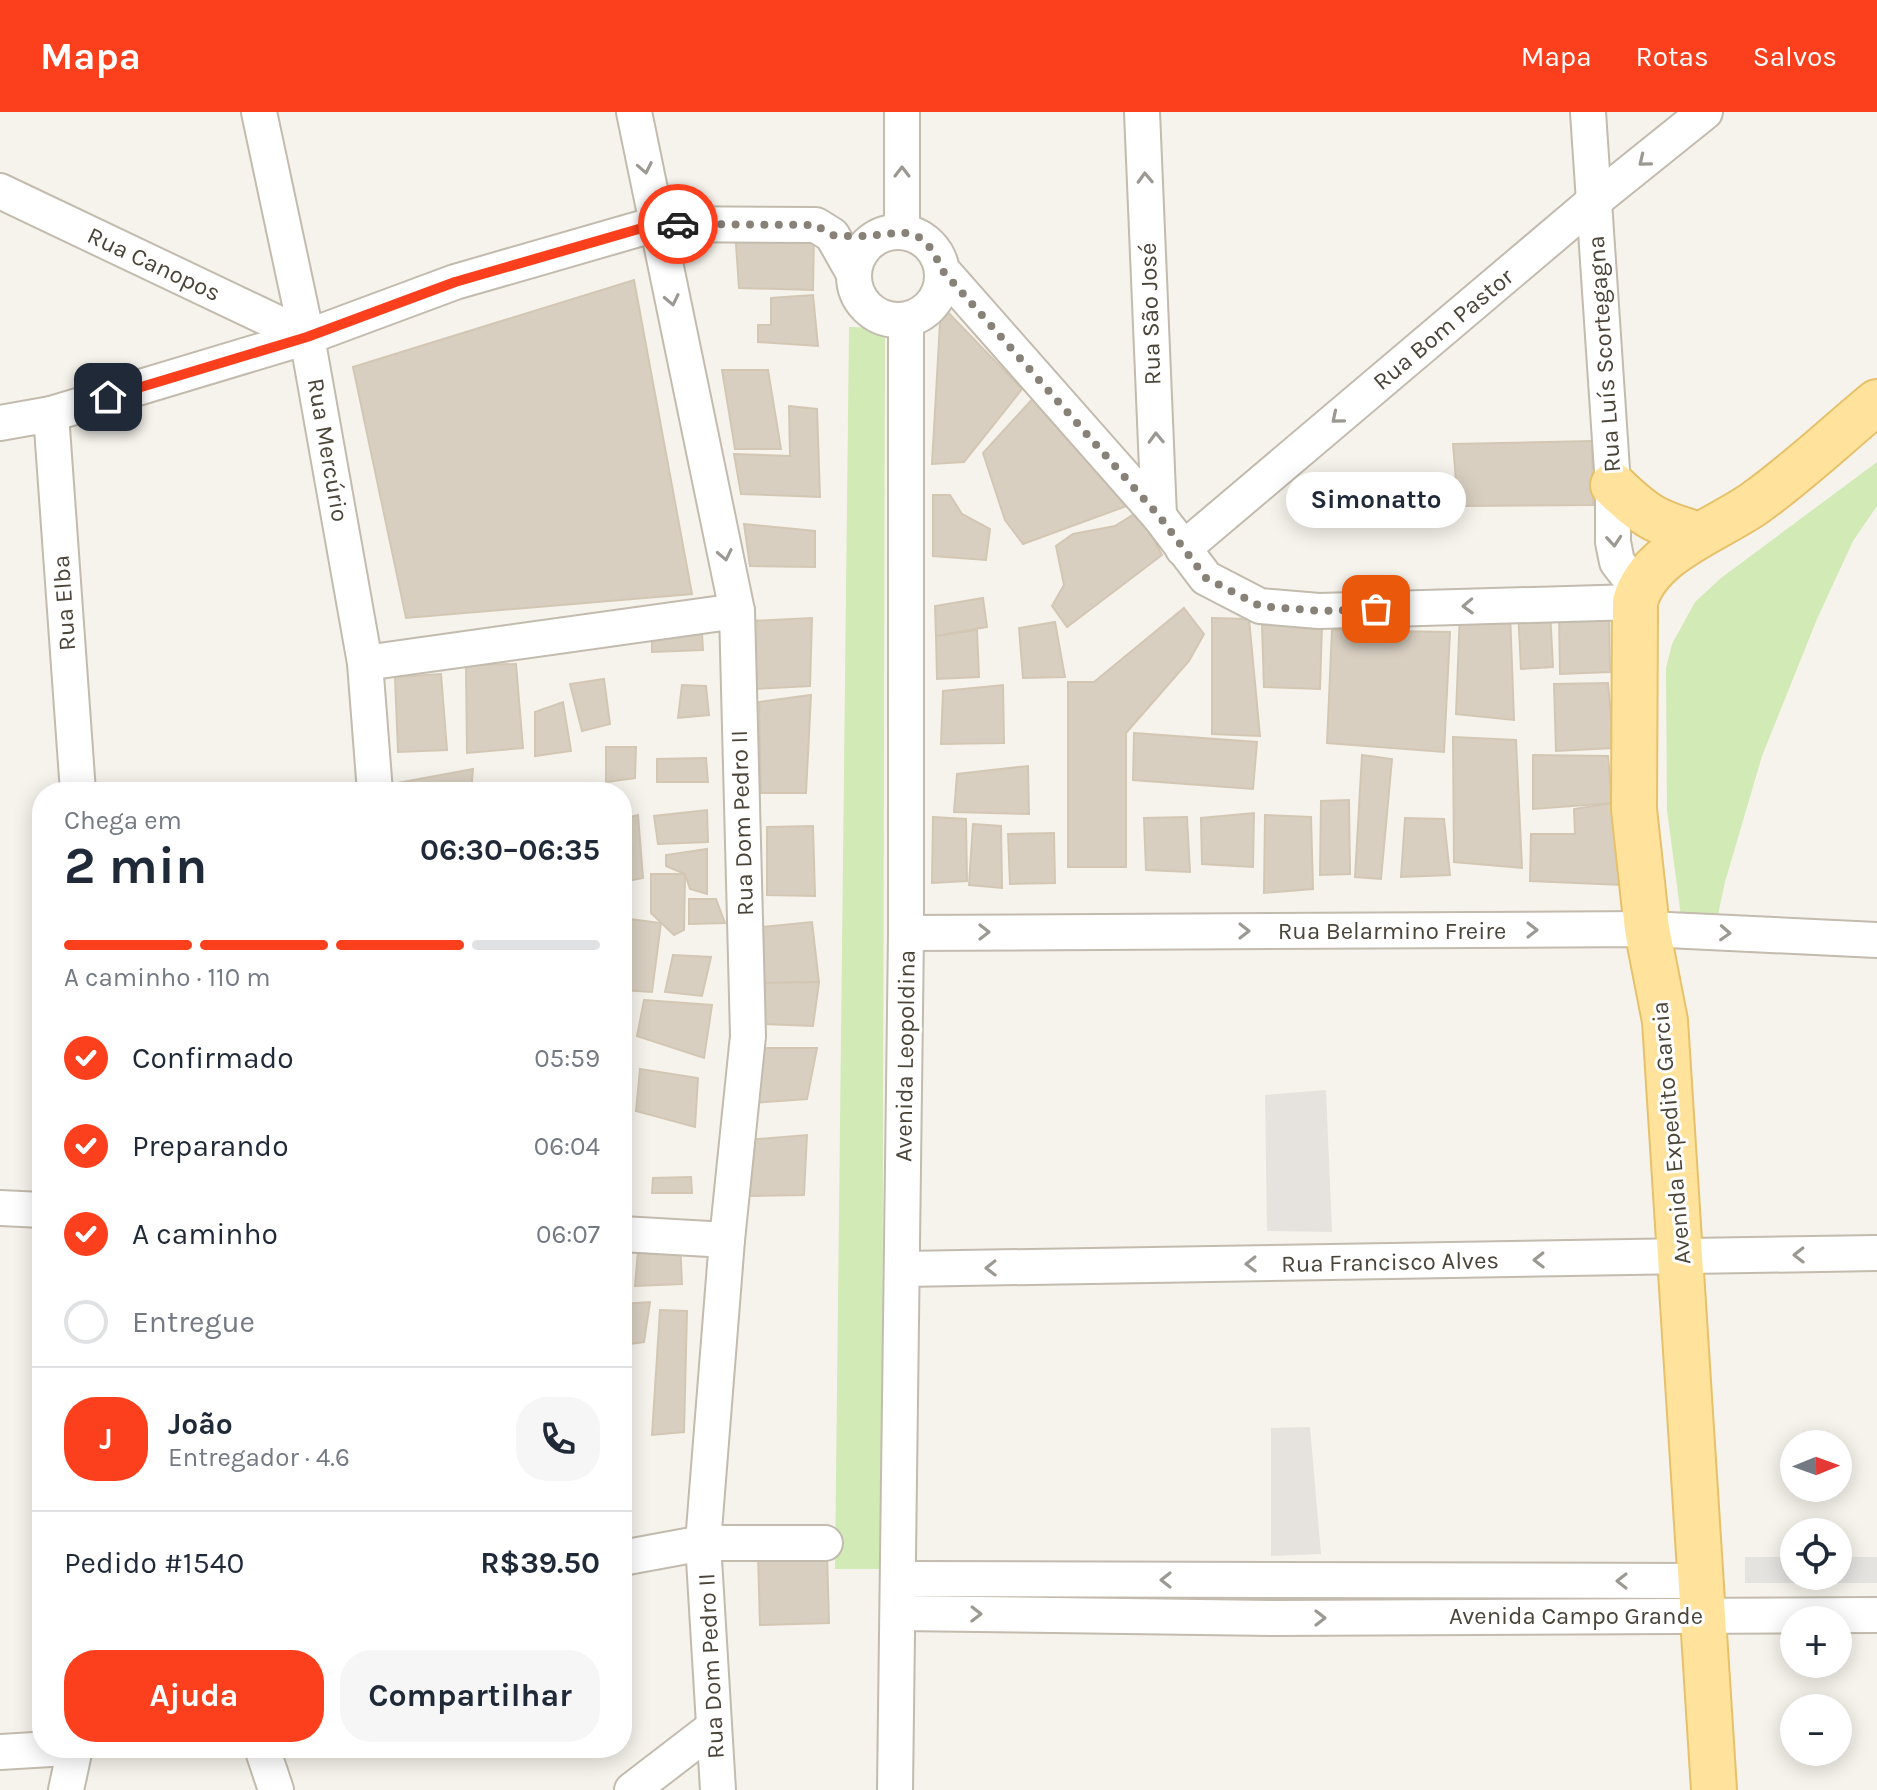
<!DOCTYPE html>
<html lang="pt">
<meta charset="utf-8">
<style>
body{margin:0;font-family:Karla,sans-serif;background:#f6f6f7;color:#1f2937;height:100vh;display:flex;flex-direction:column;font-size:30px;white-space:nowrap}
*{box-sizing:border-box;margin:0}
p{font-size:26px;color:#747a83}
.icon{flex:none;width:44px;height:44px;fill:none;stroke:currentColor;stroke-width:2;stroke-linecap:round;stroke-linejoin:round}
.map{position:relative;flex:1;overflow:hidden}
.details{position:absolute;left:32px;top:670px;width:600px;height:976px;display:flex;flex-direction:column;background:#fff;border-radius:32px;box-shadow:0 4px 20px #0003}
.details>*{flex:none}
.needle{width:52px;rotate:89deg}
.controls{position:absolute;left:1780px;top:1318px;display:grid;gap:16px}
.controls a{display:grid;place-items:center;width:72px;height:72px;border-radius:50%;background:#fff;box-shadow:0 4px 20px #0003;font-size:40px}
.pin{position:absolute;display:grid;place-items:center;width:68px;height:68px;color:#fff;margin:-34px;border-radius:16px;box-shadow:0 4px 12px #0006}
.courier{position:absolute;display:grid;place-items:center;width:80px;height:80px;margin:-40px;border:6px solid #fc3f1d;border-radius:50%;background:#fff;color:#222;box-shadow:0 2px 10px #0007}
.bubble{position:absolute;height:56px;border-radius:28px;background:#fff;box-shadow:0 4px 20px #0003;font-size:26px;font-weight:700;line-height:56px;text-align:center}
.headline em{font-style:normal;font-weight:700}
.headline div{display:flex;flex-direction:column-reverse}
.headline{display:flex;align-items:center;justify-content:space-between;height:136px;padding:0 32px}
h1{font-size:52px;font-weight:700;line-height:60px}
.bar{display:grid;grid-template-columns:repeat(4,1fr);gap:12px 8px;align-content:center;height:96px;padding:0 32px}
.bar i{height:10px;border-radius:6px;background:#e0e1e3}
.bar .on{background:#fc3f1d}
.bar p{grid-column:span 4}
.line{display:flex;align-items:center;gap:20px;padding:0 32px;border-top:2px solid #e0e1e3}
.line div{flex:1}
.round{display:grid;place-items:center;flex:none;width:84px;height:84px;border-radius:32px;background:#f6f6f7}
ol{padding:0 32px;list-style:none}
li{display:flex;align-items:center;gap:24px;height:88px}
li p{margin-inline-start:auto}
li .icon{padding:8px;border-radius:50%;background:#fc3f1d;color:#fff;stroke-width:4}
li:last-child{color:#747a83}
li i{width:44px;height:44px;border:4px solid #e0e1e3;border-radius:50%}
.action{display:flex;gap:16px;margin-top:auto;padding:16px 32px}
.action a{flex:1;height:92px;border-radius:32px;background:#fc3f1d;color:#fff;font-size:32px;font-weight:700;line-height:92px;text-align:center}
.action a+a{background:#f6f6f7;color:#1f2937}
header{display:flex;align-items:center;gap:48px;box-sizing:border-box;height:112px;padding:0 40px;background:#fc3f1d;color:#fff}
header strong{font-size:38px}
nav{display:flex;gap:44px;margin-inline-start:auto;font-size:28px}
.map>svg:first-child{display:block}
.industrial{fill:#e6e2dd}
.green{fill:#d2eab5}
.parking{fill:#e5e3e0}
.building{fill:#d8cfc1;stroke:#d3c7b4;stroke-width:2}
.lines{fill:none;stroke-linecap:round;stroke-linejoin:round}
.minor-casing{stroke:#c2bbae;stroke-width:38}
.major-casing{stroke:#e6c16a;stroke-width:48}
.minor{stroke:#fff;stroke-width:34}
.major{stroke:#ffe39c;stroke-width:44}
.oneway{stroke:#9c9892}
.done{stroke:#878178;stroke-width:8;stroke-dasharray:0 14.4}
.route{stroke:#fc3f1d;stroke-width:10}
.labels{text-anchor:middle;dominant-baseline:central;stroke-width:6;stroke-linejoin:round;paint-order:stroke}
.street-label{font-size:24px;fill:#4b4439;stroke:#fff}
</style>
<header>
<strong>Mapa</strong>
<nav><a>Mapa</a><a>Rotas</a><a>Salvos</a></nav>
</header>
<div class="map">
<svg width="1877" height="1678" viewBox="0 0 1877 1678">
<rect width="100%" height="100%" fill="#f6f3ec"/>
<g class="industrial">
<polygon points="1326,978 1332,1120 1267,1119 1265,983"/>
<polygon points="1310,1315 1321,1442 1271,1444 1271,1316"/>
</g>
<g class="green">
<polygon points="849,215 885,216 882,1457 835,1457"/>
<polygon points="1877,350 1877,394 1853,429 1817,507 1762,644 1725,770 1716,812 1682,812 1667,698 1666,556 1672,532 1695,490 1721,466"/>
</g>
<polygon class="parking" points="1745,1445 1794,1445 1794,1464 1838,1464 1838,1445 1877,1445 1877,1471 1745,1471"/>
<g class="building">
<polygon points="735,118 814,118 813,178 739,176"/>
<polygon points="634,168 692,482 406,506 353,255"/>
<polygon points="813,183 818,234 758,230 758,213 771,213 771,186"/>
<polygon points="941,193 1022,277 964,350 932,352"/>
<polygon points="722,258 768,258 781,337 735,337"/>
<polygon points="1037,282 1132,392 1023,432 1005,408 983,341"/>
<polygon points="789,294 817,297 820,385 741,382 734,342 790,344"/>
<polygon points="1592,329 1593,393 1458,394 1453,332"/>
<polygon points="933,383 950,383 962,402 990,417 986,448 933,444"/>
<polygon points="1139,399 1162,443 1067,515 1052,494 1064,473 1056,434 1073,422 1115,414"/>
<polygon points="744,412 815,419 815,455 750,454"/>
<polygon points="983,486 987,515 936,524 935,494"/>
<polygon points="1184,496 1204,522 1189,549 1126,621 1126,755 1068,755 1068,570 1094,570"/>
<polygon points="1518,498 1550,499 1553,555 1521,557"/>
<polygon points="1460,500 1510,500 1514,608 1456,602"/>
<polygon points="1609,500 1610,560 1560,562 1559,502"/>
<polygon points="812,506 810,574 755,577 750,509"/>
<polygon points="1212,506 1249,507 1260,624 1212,622"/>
<polygon points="1055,510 1065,565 1023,566 1019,516"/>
<polygon points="1262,513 1322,513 1320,577 1264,575"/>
<polygon points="977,518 979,565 937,567 936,524"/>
<polygon points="1332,518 1450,520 1444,640 1327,631"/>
<polygon points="702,522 703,538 652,540 652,523"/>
<polygon points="516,552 523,636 467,641 466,553"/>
<polygon points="441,562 447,638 398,640 395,565"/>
<polygon points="604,567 610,612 582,619 570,572"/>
<polygon points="1608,571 1614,636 1556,639 1554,572"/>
<polygon points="682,573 706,574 709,603 678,606"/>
<polygon points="1003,573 1004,631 941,632 943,579"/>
<polygon points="811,583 806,681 761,681 759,590"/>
<polygon points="563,590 571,639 535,644 535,600"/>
<polygon points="1134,621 1257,630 1253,677 1133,668"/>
<polygon points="1453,625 1516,628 1522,756 1454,750"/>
<polygon points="606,635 636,635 635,666 606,670"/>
<polygon points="1362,643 1392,647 1381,767 1355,765"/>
<polygon points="1533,643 1608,644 1612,691 1533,697"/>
<polygon points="706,646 708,670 657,670 657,647"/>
<polygon points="1028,654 1029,702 954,700 957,662"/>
<polygon points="473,657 471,680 397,680 397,671"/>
<polygon points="1349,688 1350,762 1320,763 1321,689"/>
<polygon points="1612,691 1622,773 1530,769 1531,722 1575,722 1574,697"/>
<polygon points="707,698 708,730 658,732 654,704"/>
<polygon points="1254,701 1253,755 1202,752 1201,706"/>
<polygon points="638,703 643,766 622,770 622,707"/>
<polygon points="1265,703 1311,705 1313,777 1264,781"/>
<polygon points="933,705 966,707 967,769 932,771"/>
<polygon points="1187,705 1190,760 1146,758 1144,706"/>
<polygon points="1405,706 1444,707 1450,763 1401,765"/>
<polygon points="973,712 1001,714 1002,776 969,773"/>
<polygon points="813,714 815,784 767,783 767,715"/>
<polygon points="1054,721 1055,771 1010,772 1008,722"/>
<polygon points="707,737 707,782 690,777 685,762 666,754 666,743"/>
<polygon points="651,762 685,762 684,818 674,823 651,801"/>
<polygon points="689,787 716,787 725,811 689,812"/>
<polygon points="622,806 661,811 652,880 622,878"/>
<polygon points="812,810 819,870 764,871 761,815"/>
<polygon points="673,843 711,845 702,884 665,880"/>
<polygon points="819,870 813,914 761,912 764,871"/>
<polygon points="644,888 712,893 704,946 637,924"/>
<polygon points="756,936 817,936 807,987 752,991"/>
<polygon points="640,957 698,966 695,1015 636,999"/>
<polygon points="622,1002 623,1002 626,1078 622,1078"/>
<polygon points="807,1023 804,1083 747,1084 745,1028"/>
<polygon points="691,1065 692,1081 652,1081 653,1066"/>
<polygon points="639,1127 680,1129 682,1172 635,1174"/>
<polygon points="650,1190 644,1230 622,1233 622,1192"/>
<polygon points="660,1198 687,1199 684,1320 652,1323"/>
<polygon points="622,1319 626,1319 622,1411"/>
<polygon points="827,1441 829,1511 760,1513 758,1442"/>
</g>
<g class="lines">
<defs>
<g id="minor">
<polyline points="259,0 307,225 365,551 375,680"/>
<polyline points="634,0 737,499 748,924 727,1128 703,1431 718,1678"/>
<polyline points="902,0 902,119"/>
<polyline points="1142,0 1159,404"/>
<polyline points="1588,0 1613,373 1613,430 1617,450 1638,477"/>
<polyline points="0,79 307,225"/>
<circle cx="898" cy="164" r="44"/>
<polyline points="942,158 1159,404 1206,466 1260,494 1319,499 1635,490"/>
<polyline points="51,302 78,680"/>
<polyline points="0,311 51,302 307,225 455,170 656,112 816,113 832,123 853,160"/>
<polyline points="1183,437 1593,90 1705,0"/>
<polyline points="365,551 737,499"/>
<polyline points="906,821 1647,817 1877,828"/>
<polyline points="0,1096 42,1098"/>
<polyline points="622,1122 727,1128"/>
<polyline points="903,1157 1877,1141"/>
<polyline points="622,1446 703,1431 825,1431"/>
<polyline points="899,1467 1700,1469"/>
<polyline points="898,1501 1275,1506 1877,1503"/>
<polyline points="262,1636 276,1678"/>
<polyline points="0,1640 68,1636"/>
<polyline points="66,1678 75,1636"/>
<polyline points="632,1678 714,1615"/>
<polyline points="895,1678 906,821 906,209"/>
</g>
<g id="major">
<path d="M1613,373C1646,405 1655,410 1700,423"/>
<path d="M1714,1678L1665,909L1647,817L1634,697L1635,490C1648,440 1717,418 1755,391C1797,361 1837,323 1877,290"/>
</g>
</defs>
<use href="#minor" class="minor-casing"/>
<use href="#major" class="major-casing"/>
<use href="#minor" class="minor"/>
<use href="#major" class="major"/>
</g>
<defs><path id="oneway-chevron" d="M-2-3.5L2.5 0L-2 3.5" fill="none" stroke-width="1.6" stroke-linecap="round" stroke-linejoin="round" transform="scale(2)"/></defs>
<g class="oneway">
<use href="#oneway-chevron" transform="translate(1644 49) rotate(141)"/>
<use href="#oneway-chevron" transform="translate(645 56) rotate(79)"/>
<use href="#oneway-chevron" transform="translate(902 60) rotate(-90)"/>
<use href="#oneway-chevron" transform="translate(1145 66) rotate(-92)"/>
<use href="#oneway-chevron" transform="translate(672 188) rotate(78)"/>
<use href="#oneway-chevron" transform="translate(1337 306) rotate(140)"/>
<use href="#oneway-chevron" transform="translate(1156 326) rotate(-92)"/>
<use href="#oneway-chevron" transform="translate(1614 429) rotate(85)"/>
<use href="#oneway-chevron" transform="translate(725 443) rotate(78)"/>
<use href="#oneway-chevron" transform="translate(1468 494) rotate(178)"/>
<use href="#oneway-chevron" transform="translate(1532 818)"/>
<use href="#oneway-chevron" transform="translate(1244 819)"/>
<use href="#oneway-chevron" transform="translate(984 820)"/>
<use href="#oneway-chevron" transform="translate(1725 821) rotate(3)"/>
<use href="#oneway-chevron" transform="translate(1799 1143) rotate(179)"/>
<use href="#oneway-chevron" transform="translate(1539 1148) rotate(179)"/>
<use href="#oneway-chevron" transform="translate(1251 1152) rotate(179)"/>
<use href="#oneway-chevron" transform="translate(991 1156) rotate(179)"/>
<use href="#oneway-chevron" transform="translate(1166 1468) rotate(-180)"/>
<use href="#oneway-chevron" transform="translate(1622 1469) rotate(-180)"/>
<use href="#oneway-chevron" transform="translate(976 1502) rotate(1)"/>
<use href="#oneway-chevron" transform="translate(1320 1506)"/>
</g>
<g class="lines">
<path class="done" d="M678,112L816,113C821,116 828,122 833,123C838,125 847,124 852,124C899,126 919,103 942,158L1159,404L1206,466L1260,494L1319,499L1376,497"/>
<polyline class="route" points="108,285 307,225 455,170 656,112 678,112"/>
</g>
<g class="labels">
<g class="street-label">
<text transform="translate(154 152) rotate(25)">Rua Canopos</text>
<text transform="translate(1150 202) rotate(-92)">Rua São José</text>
<text transform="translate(1443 217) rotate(-40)">Rua Bom Pastor</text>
<text transform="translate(1604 242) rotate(-94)">Rua Luís Scortegagna</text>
<text transform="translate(328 338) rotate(80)">Rua Mercúrio</text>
<text transform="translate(64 491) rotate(-94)">Rua Elba</text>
<text transform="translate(742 711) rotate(-92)">Rua Dom Pedro II</text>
<text x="1392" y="819">Rua Belarmino Freire</text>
<text transform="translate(905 944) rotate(-89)">Avenida Leopoldina</text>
<text transform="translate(1671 1021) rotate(-95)">Avenida Expedito Garcia</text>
<text transform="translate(1390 1150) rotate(-1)">Rua Francisco Alves</text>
<text x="1576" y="1504">Avenida Campo Grande</text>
<text transform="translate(711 1554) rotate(-93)">Rua Dom Pedro II</text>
</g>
</g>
</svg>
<div class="controls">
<a><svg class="needle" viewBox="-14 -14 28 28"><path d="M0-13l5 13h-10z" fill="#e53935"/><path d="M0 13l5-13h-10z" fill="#747a83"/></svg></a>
<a><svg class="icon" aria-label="locate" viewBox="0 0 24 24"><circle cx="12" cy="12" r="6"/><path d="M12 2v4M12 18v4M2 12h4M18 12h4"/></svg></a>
<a>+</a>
<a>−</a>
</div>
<div class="pin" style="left:1376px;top:497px;background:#ea580c"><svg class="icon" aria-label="bag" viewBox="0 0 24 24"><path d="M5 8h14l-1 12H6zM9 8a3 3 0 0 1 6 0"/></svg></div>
<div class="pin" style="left:108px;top:285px;background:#1f2937"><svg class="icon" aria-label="home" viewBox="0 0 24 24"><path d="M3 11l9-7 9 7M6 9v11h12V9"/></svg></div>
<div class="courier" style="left:678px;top:112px"><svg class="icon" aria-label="car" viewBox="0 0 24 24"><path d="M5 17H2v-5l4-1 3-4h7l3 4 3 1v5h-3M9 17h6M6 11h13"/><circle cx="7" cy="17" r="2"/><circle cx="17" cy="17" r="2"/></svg></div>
<div class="bubble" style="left:1286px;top:360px;width:180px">Simonatto</div>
<section class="details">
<div class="headline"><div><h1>2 min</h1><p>Chega em</p></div><em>06:30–06:35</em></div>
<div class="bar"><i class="on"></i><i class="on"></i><i class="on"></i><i></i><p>A caminho · 110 m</p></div>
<ol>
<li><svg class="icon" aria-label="check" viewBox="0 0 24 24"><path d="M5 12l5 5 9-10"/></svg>Confirmado<p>05:59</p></li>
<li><svg class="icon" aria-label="check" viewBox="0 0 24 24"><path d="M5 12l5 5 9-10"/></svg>Preparando<p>06:04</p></li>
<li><svg class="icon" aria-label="check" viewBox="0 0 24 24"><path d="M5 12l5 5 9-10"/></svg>A caminho<p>06:07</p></li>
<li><i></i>Entregue</li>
</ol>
<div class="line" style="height:144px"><b class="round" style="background:#fc3f1d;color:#fff">J</b><div><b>João</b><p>Entregador · 4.6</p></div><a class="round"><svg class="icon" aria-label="phone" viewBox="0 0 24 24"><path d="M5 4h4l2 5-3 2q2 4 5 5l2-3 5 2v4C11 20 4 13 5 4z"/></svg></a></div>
<div class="line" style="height:104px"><div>Pedido #1540</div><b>R$39.50</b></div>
<div class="action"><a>Ajuda</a><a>Compartilhar</a></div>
</section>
</div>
